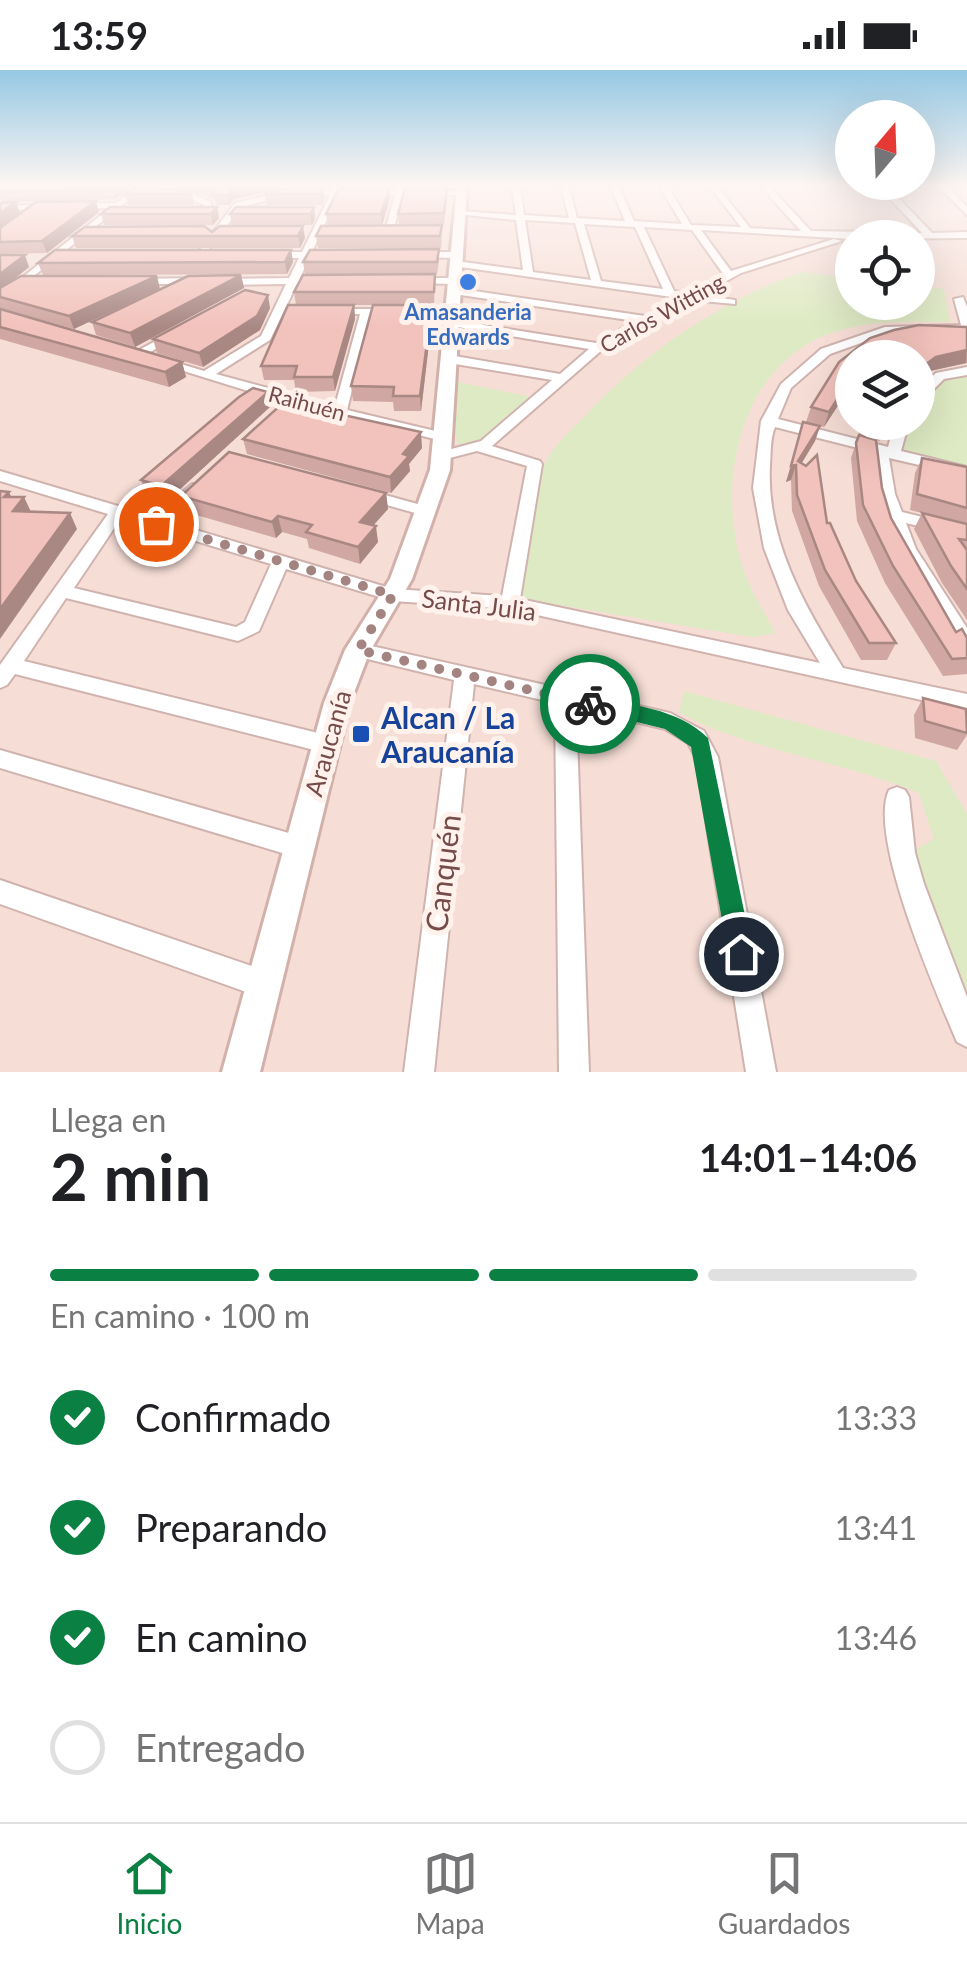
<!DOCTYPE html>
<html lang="es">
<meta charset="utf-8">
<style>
body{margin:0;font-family:Lato,sans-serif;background:#f2f2f2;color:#202124;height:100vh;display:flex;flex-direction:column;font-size:38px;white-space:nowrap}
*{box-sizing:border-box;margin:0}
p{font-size:32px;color:#757577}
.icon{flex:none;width:55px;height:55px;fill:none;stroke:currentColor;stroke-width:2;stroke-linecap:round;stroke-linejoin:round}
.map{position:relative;height:1002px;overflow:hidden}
.side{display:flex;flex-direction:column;background:#fff;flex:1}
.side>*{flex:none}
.needle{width:65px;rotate:19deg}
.fabs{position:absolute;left:835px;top:30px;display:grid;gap:20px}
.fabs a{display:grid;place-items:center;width:100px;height:100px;border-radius:50%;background:#fff;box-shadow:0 10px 40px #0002;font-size:50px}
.pin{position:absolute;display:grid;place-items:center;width:85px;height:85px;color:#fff;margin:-42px;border:5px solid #fff;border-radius:50%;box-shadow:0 2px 10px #0007}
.courier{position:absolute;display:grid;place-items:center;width:100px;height:100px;margin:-50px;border:8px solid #0b8043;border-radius:50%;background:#fff;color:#222;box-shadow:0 2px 12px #0007}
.overview em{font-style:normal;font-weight:700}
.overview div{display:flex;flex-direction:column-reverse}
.overview{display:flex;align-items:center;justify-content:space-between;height:170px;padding:0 50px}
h1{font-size:65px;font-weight:700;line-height:75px}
.bar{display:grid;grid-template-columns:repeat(4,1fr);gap:15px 10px;align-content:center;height:120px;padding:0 50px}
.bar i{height:12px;border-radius:8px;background:#e0e0e0}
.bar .active{background:#0b8043}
.bar p{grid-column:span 4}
ol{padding:0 50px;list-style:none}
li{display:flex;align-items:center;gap:30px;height:110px}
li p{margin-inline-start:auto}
li .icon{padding:10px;border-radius:50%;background:#0b8043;color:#fff;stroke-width:4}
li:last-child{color:#757577}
li i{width:55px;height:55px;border:5px solid #e0e0e0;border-radius:50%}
.status{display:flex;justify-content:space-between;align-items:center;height:70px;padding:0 50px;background:#fff;direction:ltr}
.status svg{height:28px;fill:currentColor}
.tabs{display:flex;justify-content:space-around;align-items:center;height:140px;border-top:2px solid #e0e0e0;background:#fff;font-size:28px;color:#757577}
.tabs a{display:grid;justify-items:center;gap:5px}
.tabs .active{color:#0b8043}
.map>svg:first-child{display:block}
.residential{fill:#f6ded6;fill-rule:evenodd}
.green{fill:#deeac3}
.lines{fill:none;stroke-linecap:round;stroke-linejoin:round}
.lane-casing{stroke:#d0b3ae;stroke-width:6}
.street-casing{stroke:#d0b3ae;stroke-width:4}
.secondary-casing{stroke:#d3b1ab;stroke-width:6}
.lane{stroke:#fff;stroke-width:4}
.street{fill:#fff;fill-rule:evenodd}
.secondary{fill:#fff;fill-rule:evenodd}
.wall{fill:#d0a7a2}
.shaded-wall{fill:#a98884}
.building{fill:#f2c2bc;stroke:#a98884;stroke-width:2.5}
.route{fill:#0b8043}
.done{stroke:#a48480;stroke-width:10;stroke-dasharray:0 18}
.shop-dot{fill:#3f7fe0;stroke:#fff1eb;stroke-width:4}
.transit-dot{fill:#1a4fb4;stroke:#fff1eb;stroke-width:4}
.labels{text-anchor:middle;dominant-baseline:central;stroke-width:10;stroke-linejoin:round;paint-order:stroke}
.far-shop-label{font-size:22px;font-weight:bold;fill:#366cbe;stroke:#fff1eb}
.far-street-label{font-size:22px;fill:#754c4a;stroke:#fff1eb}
.street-label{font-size:25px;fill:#754c4a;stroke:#fff1eb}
.near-transit-label{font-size:30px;font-weight:bold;fill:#164399;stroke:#fff1eb;text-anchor:start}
.near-street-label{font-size:30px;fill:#754c4a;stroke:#fff1eb}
</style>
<div class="status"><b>13:59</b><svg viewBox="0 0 49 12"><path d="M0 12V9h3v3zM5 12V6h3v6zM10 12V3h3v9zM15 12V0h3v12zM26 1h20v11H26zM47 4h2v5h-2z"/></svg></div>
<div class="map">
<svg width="967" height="1002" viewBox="0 0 967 1002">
<rect width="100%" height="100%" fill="#fcece4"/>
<path class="residential" d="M0,117H967V1002H0ZM852,168H918V232H852ZM852,288H918V352H852Z"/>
<g class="green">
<path d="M801,202L852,208V232H918V216L944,219L950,252C907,251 861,249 821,267C736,305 716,420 744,501C751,522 765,543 775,563L752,567L534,531L521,526C527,483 526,429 546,391C554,376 569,362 581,350C641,285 717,232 801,202Z"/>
<path d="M967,303V397L908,384L904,379L910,353L918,352C918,322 940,310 967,303Z"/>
<polygon points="458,312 531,327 481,370 459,375 455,363"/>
<path d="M684,621L936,691L967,744V927L911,782L934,769L919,723C840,690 754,682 679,643Z"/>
</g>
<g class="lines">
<defs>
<polyline id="lane" points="843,123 845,117"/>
<g id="street">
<polygon points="136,117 145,117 0,233 0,225 110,138 0,140 0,136 117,133"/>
<polygon points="334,117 342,117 340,121 396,121 397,117 405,117 404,121 461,121 465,123 461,125 403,125 393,161 389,164 385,161 395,125 338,125 312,182 329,182 334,185 329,188 309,188 300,208 321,208 326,211 321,214 297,214 270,270 216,304 335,336 360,244 333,244 328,241 329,239 457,239 458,241 453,244 371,244 347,340 448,364 448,370 443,371 287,333 158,293 164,289 204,301 261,266 286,214 222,215 217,212 222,209 289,208 299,188 270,188 265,185 270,182 302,182 330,125 288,125 241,137 193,201 187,201 187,197 235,133 288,121 332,121"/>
<path d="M512,117H520L524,145L569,148L561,117H569L577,148L625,151L611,117H619L634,151L682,154L660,117H668L691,155L741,157L710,117H718L750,158L801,161L761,117H770L811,161L922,163L879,117H888L932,163L967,162V168L852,169L701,160L731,201L834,169L842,171L741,203L701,225L735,230V234L691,230L624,265L602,280L492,376L540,391L542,394L520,529L820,593L788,540L764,478L753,418L761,351L781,314L821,279L885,257L961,255L954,229L963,227L967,237V261L886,264L830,284L791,318L778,349L888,377L895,352H909L901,381L967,397V406L889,388L895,424L902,442L967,458V468L906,453L916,479L967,558V581L960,579L900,479L879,424L874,382L775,357C770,369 771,382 770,395C766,471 805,536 843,598L967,624V640L510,539L393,531L286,499L259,561L238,571L66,528L24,591L326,665L334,668L337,674L334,680L326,683L15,604L7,615L0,618V595L108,444L0,411V401L155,447L192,414H202L205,417L202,420L169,452L393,519L502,526L527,396L477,381L442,390L435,386L437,383L481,371L552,310L449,293L443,289L449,285L560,304L589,279L452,256L446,253L452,250L596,273L635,251L454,224L449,221L454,218L645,246L679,228L453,196V192L456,191L523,200L516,150L456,144L460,141L516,145ZM525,150L575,153L591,210L533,202ZM584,154L635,157L663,219L601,211ZM644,157L692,160L724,205L688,223L674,221ZM121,448L271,494L245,552L236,557L74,518Z"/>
<polygon points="939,117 948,117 967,137 967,145"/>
<polygon points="168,121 188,122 211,132 212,142 205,144 204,135 184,126 165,125"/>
<polygon points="415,182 457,182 462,185 457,188 412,187 410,185"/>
<polygon points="412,208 455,208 460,211 455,214 408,213 408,209"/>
<polygon points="137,209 196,208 201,211 196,214 133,214 132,212"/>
<polygon points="172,262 182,264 140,288 130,285"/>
<polygon points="967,297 967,305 944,309 923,330 918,331 918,320 936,303"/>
<polygon points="363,419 432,438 434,441 426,446 358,427 355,424 358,421"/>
<polygon points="358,573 670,643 704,661 718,687 776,1002 746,1002 696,688 688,673 665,659 576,638 589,1002 559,1002 555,633 474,614 434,1002 404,1002 454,610 351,585 348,580 351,575"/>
<polygon points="0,680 299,766 308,769 311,777 308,785 299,788 0,698"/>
<path d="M897,717L905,720L909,727L915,783L924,814L967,927V977L957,972C937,924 867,766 889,720Z"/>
<polygon points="0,810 263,900 273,904 277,914 273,924 263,928 0,834"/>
</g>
<polygon id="secondary" points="457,117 467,117 450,400 412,509 370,581 350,633 260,1002 222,1002 324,633 345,580 390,509 430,400"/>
</defs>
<use href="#lane" class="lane-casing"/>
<use href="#street" class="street-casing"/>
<use href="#secondary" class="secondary-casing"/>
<use href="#lane" class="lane"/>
<use href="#street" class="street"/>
<use href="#secondary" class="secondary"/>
</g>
<g class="wall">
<polygon points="130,117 116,129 2,132 0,127 0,120"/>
<polygon points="149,117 330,117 287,117 234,129 229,135 217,135 214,129 183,118"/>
<polygon points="323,118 324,129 322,135 266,135 264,124"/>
<polygon points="389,118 390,129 382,155 328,155 326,144"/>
<polygon points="125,124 192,124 194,135 128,135"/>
<polygon points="447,129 444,154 399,155 398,144"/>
<polygon points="217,137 219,148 213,155 104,155 101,144"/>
<polygon points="314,137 315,148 312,155 232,155 230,144"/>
<polygon points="99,142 47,183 0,184 0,172 20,143"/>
<polygon points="220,156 305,168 300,178 76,178 72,166 212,162"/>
<polygon points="316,166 442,167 441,178 318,178"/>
<polygon points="439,179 439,191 437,204 435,204 434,235 432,235 432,248 421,341 394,341 393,332 353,331 351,316 387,235 296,235 294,222 435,204 305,204 303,192"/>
<polygon points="291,180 293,192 287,204 43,205 38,193"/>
<polygon points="0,185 29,197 9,213 157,206 74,259 0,239"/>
<polygon points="241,205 244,218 135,277 96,265 92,252"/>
<polygon points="354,235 355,249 335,321 296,322 294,310 264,310 261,296"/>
<polygon points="270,238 260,260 203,297 157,283 153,269"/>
<polygon points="0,239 182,292 186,307 169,317 0,269"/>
<polygon points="919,255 967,257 967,293 930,301 918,310 918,288 852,288 852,314 824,357 820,356 815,371 802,393 806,396 817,385 827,453 830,453 856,511 896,573 887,590 861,590 819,516 792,441 791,410 786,412 803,352 806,352 811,337 839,292 870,268 894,260"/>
<polygon points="271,336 166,432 147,426 141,410"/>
<polygon points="863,352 886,352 880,371 876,370 882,418 891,448 956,562 967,568 967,604 943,606 885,513 857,451 851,388"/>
<polygon points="243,369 422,378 409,394 410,401 391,423 247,384"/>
<polygon points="922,388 967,397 967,550 942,513 914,459 922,443 910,440 915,403"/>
<polygon points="386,423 388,439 373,455 378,472 360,494 309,478 307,469 282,462 276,468 186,442 181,426"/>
<polygon points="923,628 967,651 967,665 957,680 915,668 914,645"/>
</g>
<g class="shaded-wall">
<polygon points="114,117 130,117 116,129 113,119"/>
<polygon points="239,117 287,117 234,129 229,135 227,125 232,119"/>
<polygon points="323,118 324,129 322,135 320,124"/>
<polygon points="389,118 390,129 382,155 381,144"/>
<polygon points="96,131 99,142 47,183 42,171"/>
<polygon points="16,132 20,143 0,157 0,143"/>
<polygon points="217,137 219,148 213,155 211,144"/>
<polygon points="314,137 315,148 312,155 310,144"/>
<polygon points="303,156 305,168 300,178 298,166"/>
<polygon points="291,180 293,192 287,204 285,192"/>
<polygon points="25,185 29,197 0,220 0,204"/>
<polygon points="241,205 244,218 135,277 130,263"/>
<polygon points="157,206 160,219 74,259 69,246"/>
<polygon points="268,225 270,238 260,260 203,297 199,283"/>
<polygon points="354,235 355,249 335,321 333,307"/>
<polygon points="432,235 432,248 421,341 420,326"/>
<polygon points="967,280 966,293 930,301 918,310 918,300 936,287"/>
<polygon points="182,292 186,307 169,317 165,302"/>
<polygon points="852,306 852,314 824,357 829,342"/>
<polygon points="268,322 271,336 166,432 161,416"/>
<polygon points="820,356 815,371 796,402 798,391"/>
<polygon points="421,362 422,378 409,394 410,401 391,423 390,407 403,384"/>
<polygon points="796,395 791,410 786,412 791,396"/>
<polygon points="9,422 16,437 24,427 32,444 12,443 4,427"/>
<polygon points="386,423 388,439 362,468 360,452"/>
<polygon points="70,443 77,459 0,569 0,539"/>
<polygon points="278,446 282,462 276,468 272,452"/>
<polygon points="376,456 378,472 360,494 358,477"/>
</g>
<g class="building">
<polygon points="5,117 114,117 113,119 0,122"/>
<polygon points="207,117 239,117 232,119 227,125 214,125 212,119"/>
<polygon points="133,118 178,119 192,124 125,124"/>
<polygon points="287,118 323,118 320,124 264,124"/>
<polygon points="339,118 389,118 381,144 326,144"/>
<polygon points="405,118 447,118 444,143 398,144"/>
<polygon points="96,131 42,171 0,172 0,158 36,132"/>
<polygon points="16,132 0,143 0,133"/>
<polygon points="110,137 217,137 211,144 101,144"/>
<polygon points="236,137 314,137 310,144 230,144"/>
<polygon points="442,155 440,166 316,166 321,156"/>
<polygon points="204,156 212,162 220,156 303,156 298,166 72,166 85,157"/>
<polygon points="439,179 437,192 303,192 310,180"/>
<polygon points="55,180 291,180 285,192 38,193"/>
<polygon points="0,185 25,185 0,204"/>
<polygon points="435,204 434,222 294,222 303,205"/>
<polygon points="241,205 130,263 92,252 188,206"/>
<polygon points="21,206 157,206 69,246 0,227 0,218"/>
<polygon points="245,220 268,225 257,246 199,283 153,269"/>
<polygon points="288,235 354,235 333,307 294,307 297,296 261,296"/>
<polygon points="373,235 432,235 420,326 393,326 394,317 351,316"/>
<polygon points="0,239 182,292 165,302 0,257"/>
<polygon points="919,255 967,257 967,280 936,287 918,300 918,288 852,288 852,306 829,342 811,337 839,292 870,268 894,260"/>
<polygon points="253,318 268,322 161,416 141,410 239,327"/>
<polygon points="284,332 421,362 403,384 409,386 390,407 243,369"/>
<polygon points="803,352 820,356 798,391 806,396 817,385 827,453 830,453 856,511 896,573 869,573 825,500 797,425 796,395 791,396"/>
<polygon points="859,365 876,370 882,418 891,448 956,562 962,559 967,568 967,588 952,589 893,496 863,435 856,373"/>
<polygon points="229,382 386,423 360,452 376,456 358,477 306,462 312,455 278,446 272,452 181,426"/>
<polygon points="922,388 967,397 967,438 917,424"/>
<polygon points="0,421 9,422 4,427 24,427 13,441 70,443 0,539"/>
<polygon points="922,443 967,454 967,470 959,469 967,480 967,519 951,496"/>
<polygon points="923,628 966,639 967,663 925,651"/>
</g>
<linearGradient id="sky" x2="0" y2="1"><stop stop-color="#95c8e4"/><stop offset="0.45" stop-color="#fef6f3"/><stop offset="1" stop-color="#fef6f3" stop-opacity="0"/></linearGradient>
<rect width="967" height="258" fill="url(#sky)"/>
<path class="route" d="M590,626C630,635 678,638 708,668L753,884L750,893L741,897L732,893L728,884L691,677L665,659L583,639V628Z"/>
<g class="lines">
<polyline class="done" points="156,454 393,525 358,580 590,634"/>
</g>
<circle class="shop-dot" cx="468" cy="212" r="10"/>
<rect class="transit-dot" x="351" y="654" width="20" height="20" rx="5"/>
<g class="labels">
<g class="far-shop-label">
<text x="468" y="241">Amasanderia<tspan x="468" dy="25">Edwards</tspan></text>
</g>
<g class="far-street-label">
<text transform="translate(662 243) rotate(-29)">Carlos Witting</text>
<text transform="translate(307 333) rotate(15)">Raihuén</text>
</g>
<g class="street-label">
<text transform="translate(479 534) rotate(7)">Santa Julia</text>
<text transform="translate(327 673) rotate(-74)">Araucanía</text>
</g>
<g class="near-transit-label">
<text x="381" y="647">Alcan / La<tspan x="381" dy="34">Araucanía</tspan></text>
</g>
<g class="near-street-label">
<text transform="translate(442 803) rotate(-83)">Canquén</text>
</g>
</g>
</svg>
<div class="fabs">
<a><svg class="needle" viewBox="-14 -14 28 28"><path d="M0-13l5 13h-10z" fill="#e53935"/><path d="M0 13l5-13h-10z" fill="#757577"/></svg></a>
<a><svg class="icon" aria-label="locate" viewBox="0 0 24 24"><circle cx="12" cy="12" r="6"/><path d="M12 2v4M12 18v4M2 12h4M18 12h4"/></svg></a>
<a><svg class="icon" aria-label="layers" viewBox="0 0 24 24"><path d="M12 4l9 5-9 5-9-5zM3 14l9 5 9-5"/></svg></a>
</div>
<div class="pin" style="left:156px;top:454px;background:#ea580c"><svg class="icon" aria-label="bag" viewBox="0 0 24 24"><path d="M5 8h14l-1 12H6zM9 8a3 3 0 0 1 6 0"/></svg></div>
<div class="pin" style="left:741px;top:884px;background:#1f2937"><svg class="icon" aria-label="home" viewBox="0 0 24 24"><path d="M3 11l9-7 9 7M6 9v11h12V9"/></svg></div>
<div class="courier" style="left:590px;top:634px"><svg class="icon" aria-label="bike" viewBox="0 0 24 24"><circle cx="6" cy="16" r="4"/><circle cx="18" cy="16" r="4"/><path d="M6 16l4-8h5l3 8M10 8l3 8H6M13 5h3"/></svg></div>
</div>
<section class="side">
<div class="overview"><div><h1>2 min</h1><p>Llega en</p></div><em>14:01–14:06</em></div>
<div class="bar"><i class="active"></i><i class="active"></i><i class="active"></i><i></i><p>En camino · 100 m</p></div>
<ol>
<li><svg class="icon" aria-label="check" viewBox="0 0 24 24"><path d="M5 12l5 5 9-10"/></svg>Confirmado<p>13:33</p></li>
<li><svg class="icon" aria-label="check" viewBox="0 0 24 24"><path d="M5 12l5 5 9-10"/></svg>Preparando<p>13:41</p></li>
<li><svg class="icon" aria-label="check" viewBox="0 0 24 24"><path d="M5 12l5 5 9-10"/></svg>En camino<p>13:46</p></li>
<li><i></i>Entregado</li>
</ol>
</section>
<nav class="tabs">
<a class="active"><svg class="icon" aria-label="home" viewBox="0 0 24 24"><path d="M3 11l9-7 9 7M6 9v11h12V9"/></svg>Inicio</a>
<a><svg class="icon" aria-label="map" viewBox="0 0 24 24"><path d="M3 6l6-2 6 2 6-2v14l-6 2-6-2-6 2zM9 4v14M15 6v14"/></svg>Mapa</a>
<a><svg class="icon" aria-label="saved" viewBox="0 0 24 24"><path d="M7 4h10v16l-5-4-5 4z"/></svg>Guardados</a>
</nav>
